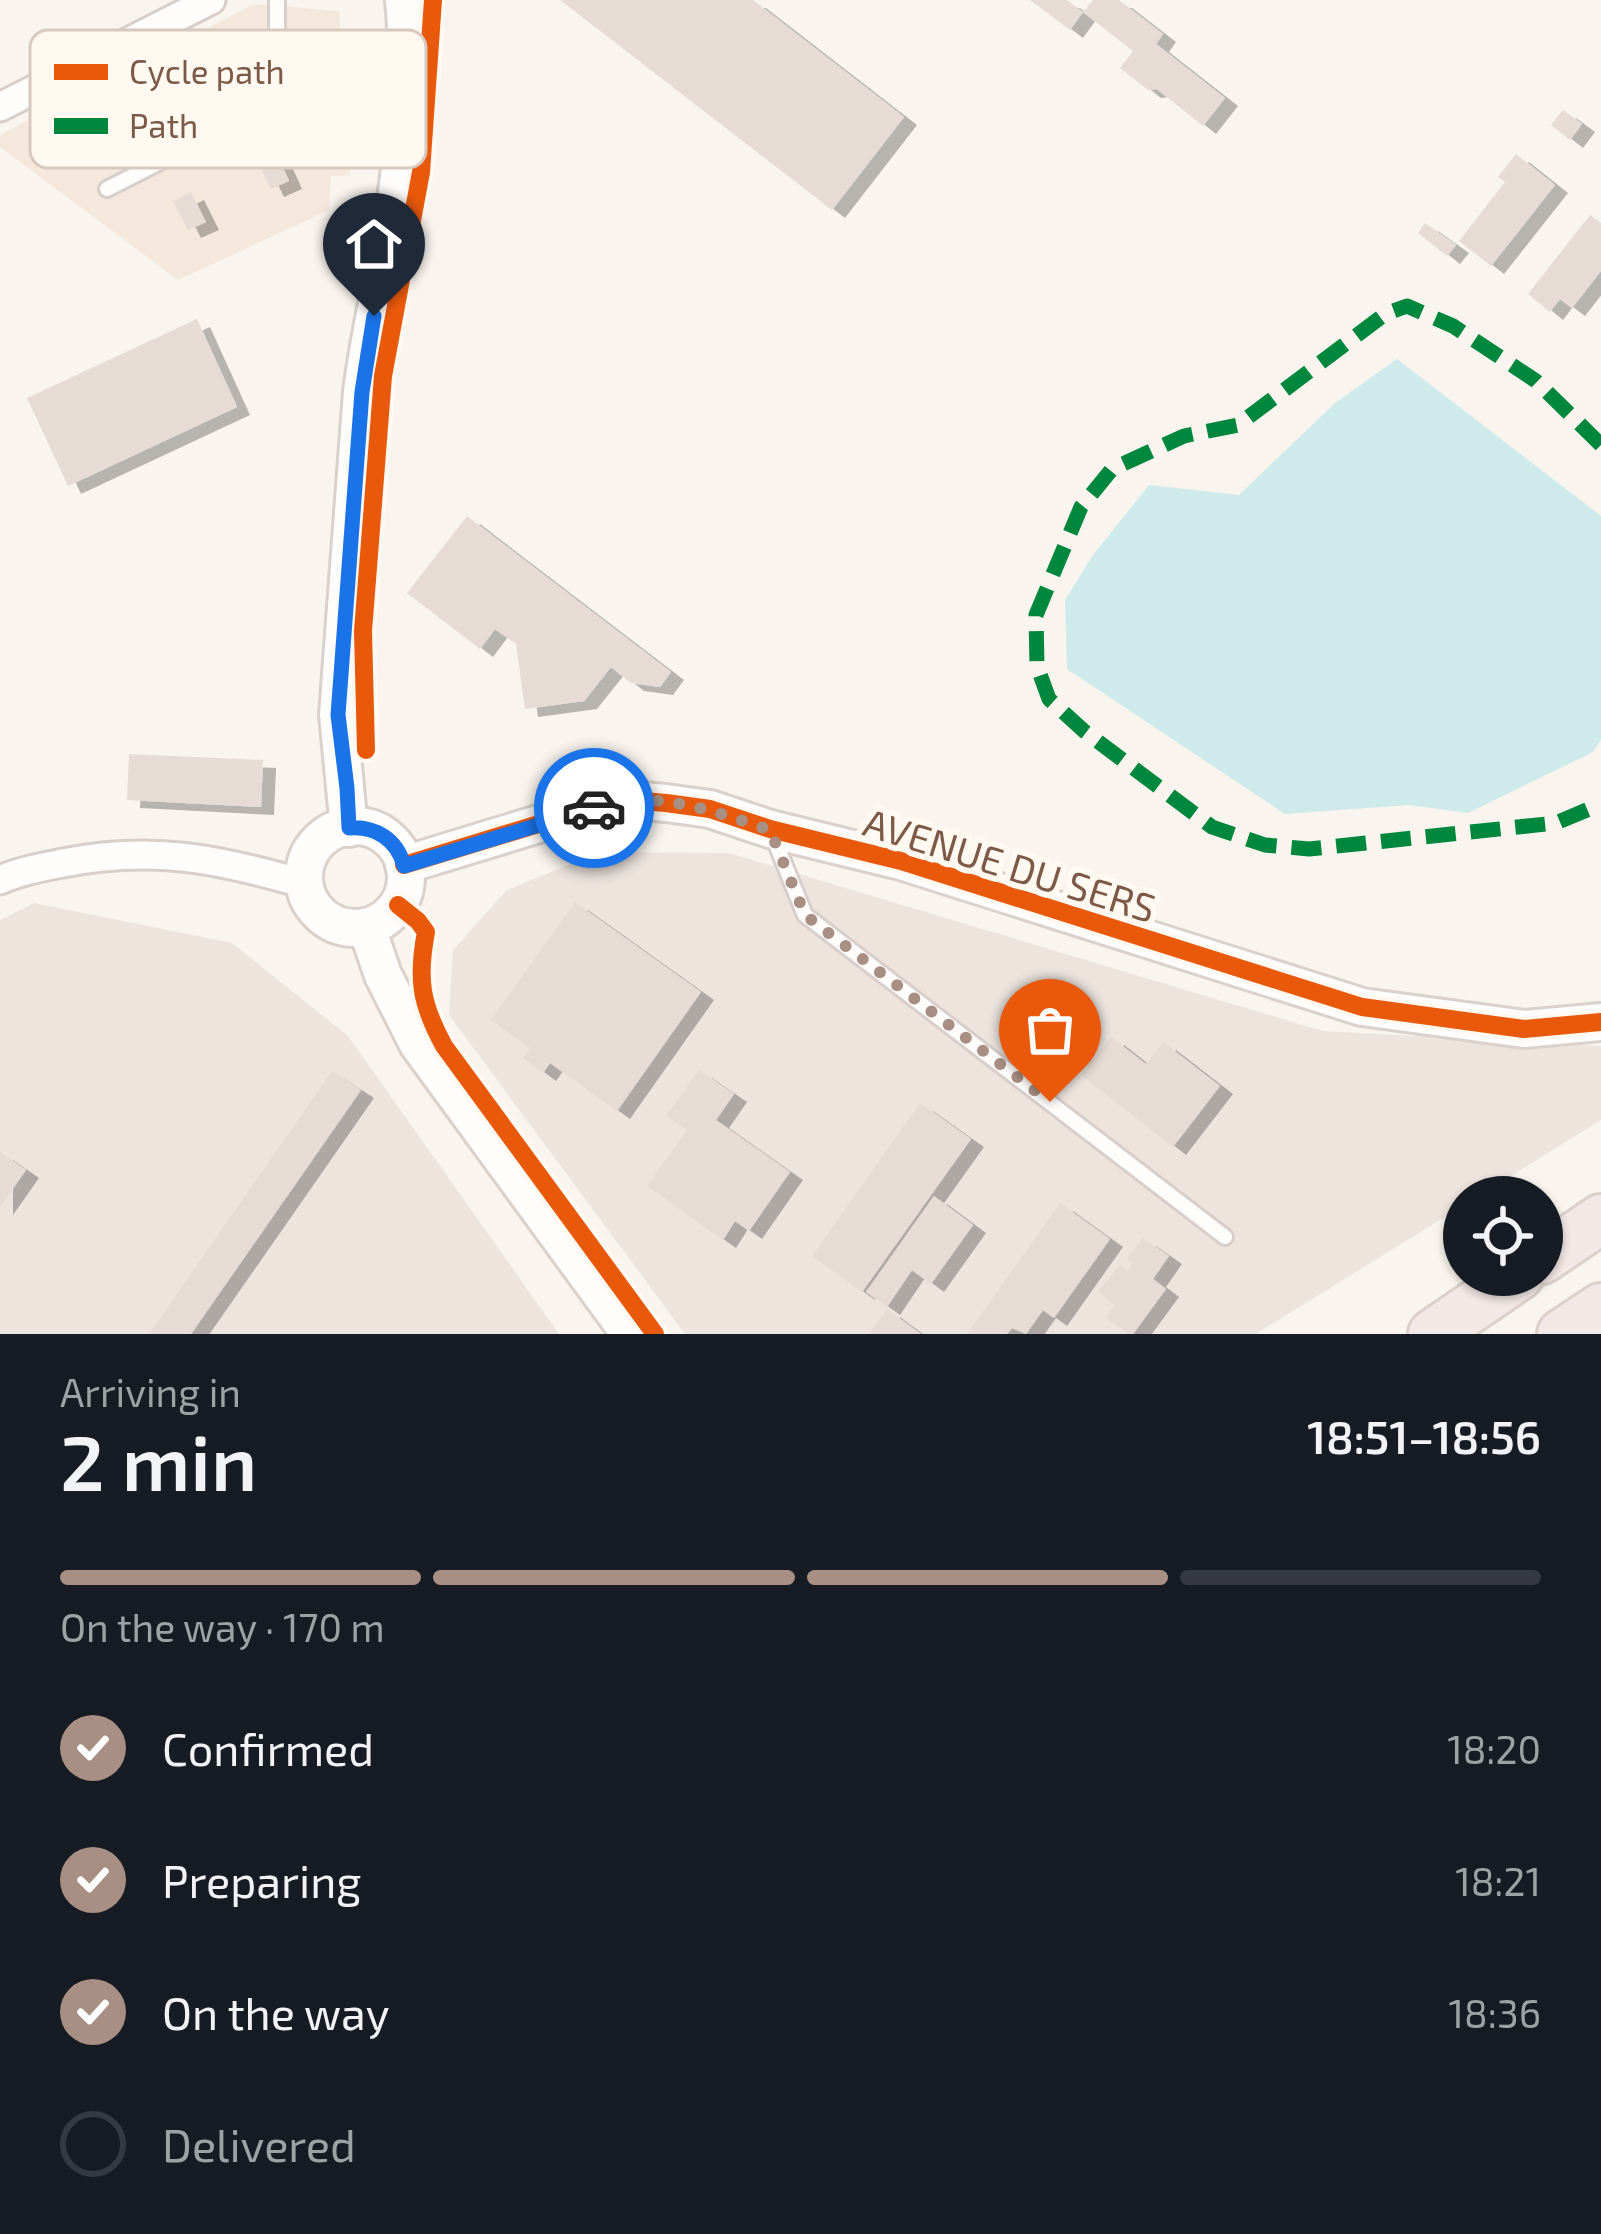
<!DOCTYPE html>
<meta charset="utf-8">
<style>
body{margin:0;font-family:"Exo 2",sans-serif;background:#242831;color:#f1f3f6;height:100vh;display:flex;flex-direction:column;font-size:45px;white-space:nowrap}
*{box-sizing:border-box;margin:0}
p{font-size:39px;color:#9ea1a6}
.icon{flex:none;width:66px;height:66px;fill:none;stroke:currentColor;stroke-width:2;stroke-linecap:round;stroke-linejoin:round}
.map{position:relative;height:1334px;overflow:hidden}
.details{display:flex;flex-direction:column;background:#171b24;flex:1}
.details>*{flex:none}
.buttons{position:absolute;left:1443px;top:1176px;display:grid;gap:24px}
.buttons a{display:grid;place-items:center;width:120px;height:120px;border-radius:50%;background:#171b24;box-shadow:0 3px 9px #0004;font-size:60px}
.pin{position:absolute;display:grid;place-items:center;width:102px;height:102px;color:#fff;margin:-123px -51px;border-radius:50% 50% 50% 0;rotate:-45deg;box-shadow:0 0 12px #0007}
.pin .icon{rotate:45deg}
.courier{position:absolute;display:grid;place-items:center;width:120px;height:120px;margin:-60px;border:9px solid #1a73e8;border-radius:50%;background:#fff;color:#222;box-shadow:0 3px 15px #0007}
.headline em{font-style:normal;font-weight:600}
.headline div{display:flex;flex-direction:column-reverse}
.headline{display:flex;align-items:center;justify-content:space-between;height:204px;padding:0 60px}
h1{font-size:78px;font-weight:600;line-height:90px}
.bar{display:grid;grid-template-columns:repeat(4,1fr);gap:18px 12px;align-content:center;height:144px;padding:0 60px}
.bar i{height:15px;border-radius:9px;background:#363941}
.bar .on{background:#a88f83}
.bar p{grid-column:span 4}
ol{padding:0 60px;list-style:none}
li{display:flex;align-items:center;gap:36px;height:132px}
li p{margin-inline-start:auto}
li .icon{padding:12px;border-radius:50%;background:#a88f83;color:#fff;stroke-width:4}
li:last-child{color:#9ea1a6}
li i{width:66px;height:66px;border:6px solid #363941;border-radius:50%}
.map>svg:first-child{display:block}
.residential{fill:#f4e8dc}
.industrial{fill:#ede4de}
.water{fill:#ceeaeb}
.building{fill:#e6dcd5;filter:url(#shadow)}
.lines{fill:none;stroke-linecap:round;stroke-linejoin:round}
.lane-casing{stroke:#d8cfca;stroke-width:20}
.street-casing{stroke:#d8cfca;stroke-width:33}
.secondary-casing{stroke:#dad1cb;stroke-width:42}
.highway-casing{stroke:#dbd0ca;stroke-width:54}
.lane{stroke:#fefdfc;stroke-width:14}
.street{stroke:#fefdfc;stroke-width:27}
.secondary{stroke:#fefdfc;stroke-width:36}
.highway{stroke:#f2e8e6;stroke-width:48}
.quiet{stroke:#00873e;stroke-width:15;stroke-dasharray:30 15;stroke-linecap:butt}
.cycleway-casing{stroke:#fff9f1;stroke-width:26}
.cycleway{stroke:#e8590c;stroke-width:18}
.done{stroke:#a88f83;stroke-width:12;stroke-dasharray:0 21.6}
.route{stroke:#1a73e8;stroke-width:15}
.labels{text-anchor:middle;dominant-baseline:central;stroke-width:12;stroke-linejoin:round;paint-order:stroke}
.street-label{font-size:39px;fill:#7c5949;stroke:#fff9f1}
.key{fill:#fff9f1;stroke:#d8c9bf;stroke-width:3}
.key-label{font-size:33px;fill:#7c5949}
</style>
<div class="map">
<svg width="1601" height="1334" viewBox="0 0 1601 1334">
<defs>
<filter id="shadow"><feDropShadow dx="13" dy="8" stdDeviation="0" flood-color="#0004"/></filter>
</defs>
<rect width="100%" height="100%" fill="#f9f4ee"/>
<polygon class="residential" points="254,4 339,11 350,175 331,176 329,210 178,280 0,147 0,135"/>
<g class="industrial">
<polygon points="600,852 729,853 1323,1031 1601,1046 1601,1120 1477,1197 1464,1197 1464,1205 1256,1334 685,1334 449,1015 453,950 507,890"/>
<polygon points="34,903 232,943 348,1036 559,1334 0,1334 0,920"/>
</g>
<polygon class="water" points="1397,359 1601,516 1601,740 1593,752 1468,813 1409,805 1285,814 1067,669 1065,600 1093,555 1149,485 1239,495 1335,403"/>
<g class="building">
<polygon points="560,0 753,0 904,117 832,210"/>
<polygon points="1030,0 1067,0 1083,12 1093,0 1119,0 1163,34 1156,44 1225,98 1203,126 1157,89 1148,90 1120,68 1133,51 1083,12 1070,30"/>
<polygon points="1563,110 1582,124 1570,140 1551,125"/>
<polygon points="275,150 289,181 271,189 256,158"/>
<polygon points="1516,154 1555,185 1491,266 1459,241 1505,182 1498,177"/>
<polygon points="191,192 206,222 188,230 173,201"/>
<polygon points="1590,215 1601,223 1601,271 1572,308 1560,299 1550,312 1528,294"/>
<polygon points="1425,223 1456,245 1447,256 1418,233"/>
<polygon points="197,319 237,407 68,486 27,398"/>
<polygon points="467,516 671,672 660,687 631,683 611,667 584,701 525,709 516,644 495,629 480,649 407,593"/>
<polygon points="129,754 263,760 261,807 127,800"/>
<polygon points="575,902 701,992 617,1111 550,1063 543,1073 523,1058 530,1048 491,1020"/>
<polygon points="1111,1037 1146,1064 1163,1042 1220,1086 1173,1147 1081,1075"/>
<polygon points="699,1070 734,1094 716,1120 790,1172 749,1231 735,1221 723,1240 647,1186 687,1130 666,1116"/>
<polygon points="332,1071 361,1090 191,1334 149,1334"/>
<polygon points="920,1103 971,1139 862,1292 812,1256"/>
<polygon points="0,1152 26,1170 0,1207"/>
<polygon points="934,1196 973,1225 931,1284 912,1270 887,1307 866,1292"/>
<polygon points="1060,1203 1110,1239 1054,1318 1043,1310 1026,1334 1012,1328 1007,1334 967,1334"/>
<polygon points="1143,1238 1169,1256 1153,1279 1166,1289 1133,1334 1129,1334 1105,1317 1115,1305 1098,1292 1120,1264 1127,1271 1132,1264 1127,1259"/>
<polygon points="887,1309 921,1334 869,1334"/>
</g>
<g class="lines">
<defs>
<g id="lane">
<polyline points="107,189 262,110 277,89 277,0"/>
<polyline points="772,834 805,915 1225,1237"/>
</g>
<g id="street">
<polyline points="0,107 211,0"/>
<path d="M0,880C20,871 42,867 63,863C152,845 219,859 305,884"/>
</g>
<g id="secondary">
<circle cx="355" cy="877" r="51"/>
<path d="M349,828L338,715L362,392C368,343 379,296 388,247C403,166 412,82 404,0"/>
<polyline points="404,865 591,808 631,800 666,803 710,809 770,829 901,861 1362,1007 1524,1029 1601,1022"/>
<polyline points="367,928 383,975 418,1044 630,1334"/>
</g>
<g id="highway">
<polyline points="1542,1259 1601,1219"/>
<polyline points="1433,1334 1519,1275"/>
<polyline points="1562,1334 1601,1308"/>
</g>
</defs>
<use href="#lane" class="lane-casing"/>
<use href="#street" class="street-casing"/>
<use href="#secondary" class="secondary-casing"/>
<use href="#highway" class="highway-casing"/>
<use href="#lane" class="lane"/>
<use href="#street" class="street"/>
<use href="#secondary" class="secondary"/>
<use href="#highway" class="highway"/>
<polyline class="quiet" points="1601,445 1536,381 1453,326 1407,306 1385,314 1238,425 1184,436 1112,469 1081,507 1036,615 1037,666 1049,699 1084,731 1212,827 1265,845 1309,849 1556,823 1601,804"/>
<defs>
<g id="cycleway">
<polyline points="366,750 363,631 383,376 421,172 433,0"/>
<polyline points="404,865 591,808 631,800 666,803 710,809 770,829 901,861 1362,1007 1524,1029 1601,1022"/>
<path d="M398,905L418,921L426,932C417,979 421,1004 444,1046L655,1334"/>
</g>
</defs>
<use href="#cycleway" class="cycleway-casing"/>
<use href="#cycleway" class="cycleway"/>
</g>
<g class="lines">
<path class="done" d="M594,808C606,805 619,801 631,800C679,798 726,815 770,830L805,915L1050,1102"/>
<path class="route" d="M374,316L362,392L338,715L347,788L349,828C375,826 397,839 404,866L594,808"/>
</g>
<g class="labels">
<g class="street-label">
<text transform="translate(1010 864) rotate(17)">AVENUE DU SERS</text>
</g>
</g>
<rect x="30" y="30" width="396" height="138" rx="18" class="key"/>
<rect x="54" y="64" width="54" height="16" fill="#e8590c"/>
<rect x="54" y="118" width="54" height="16" fill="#00873e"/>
<g class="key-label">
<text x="129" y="84">Cycle path</text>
<text x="129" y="138">Path</text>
</g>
</svg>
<div class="buttons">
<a><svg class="icon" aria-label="locate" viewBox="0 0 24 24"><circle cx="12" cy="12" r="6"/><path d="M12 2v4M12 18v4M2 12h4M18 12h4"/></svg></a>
</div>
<div class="pin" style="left:1050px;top:1102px;background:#ea580c"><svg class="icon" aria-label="bag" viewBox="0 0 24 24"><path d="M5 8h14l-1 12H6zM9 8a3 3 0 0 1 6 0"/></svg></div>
<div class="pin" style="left:374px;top:316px;background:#1f2937"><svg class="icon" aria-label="home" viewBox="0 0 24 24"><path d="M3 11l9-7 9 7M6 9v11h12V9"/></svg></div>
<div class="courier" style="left:594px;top:808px"><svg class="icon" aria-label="car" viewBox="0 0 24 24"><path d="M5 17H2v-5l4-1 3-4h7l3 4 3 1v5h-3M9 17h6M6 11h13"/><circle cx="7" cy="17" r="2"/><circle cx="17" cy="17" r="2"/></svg></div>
</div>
<section class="details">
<div class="headline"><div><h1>2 min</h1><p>Arriving in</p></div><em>18:51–18:56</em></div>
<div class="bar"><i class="on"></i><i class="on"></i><i class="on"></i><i></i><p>On the way · 170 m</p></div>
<ol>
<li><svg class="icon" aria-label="check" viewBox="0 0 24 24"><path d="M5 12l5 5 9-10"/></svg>Confirmed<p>18:20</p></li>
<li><svg class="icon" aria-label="check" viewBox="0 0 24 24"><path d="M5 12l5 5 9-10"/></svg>Preparing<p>18:21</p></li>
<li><svg class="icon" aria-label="check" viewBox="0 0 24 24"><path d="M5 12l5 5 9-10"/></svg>On the way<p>18:36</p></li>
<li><i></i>Delivered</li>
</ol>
</section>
